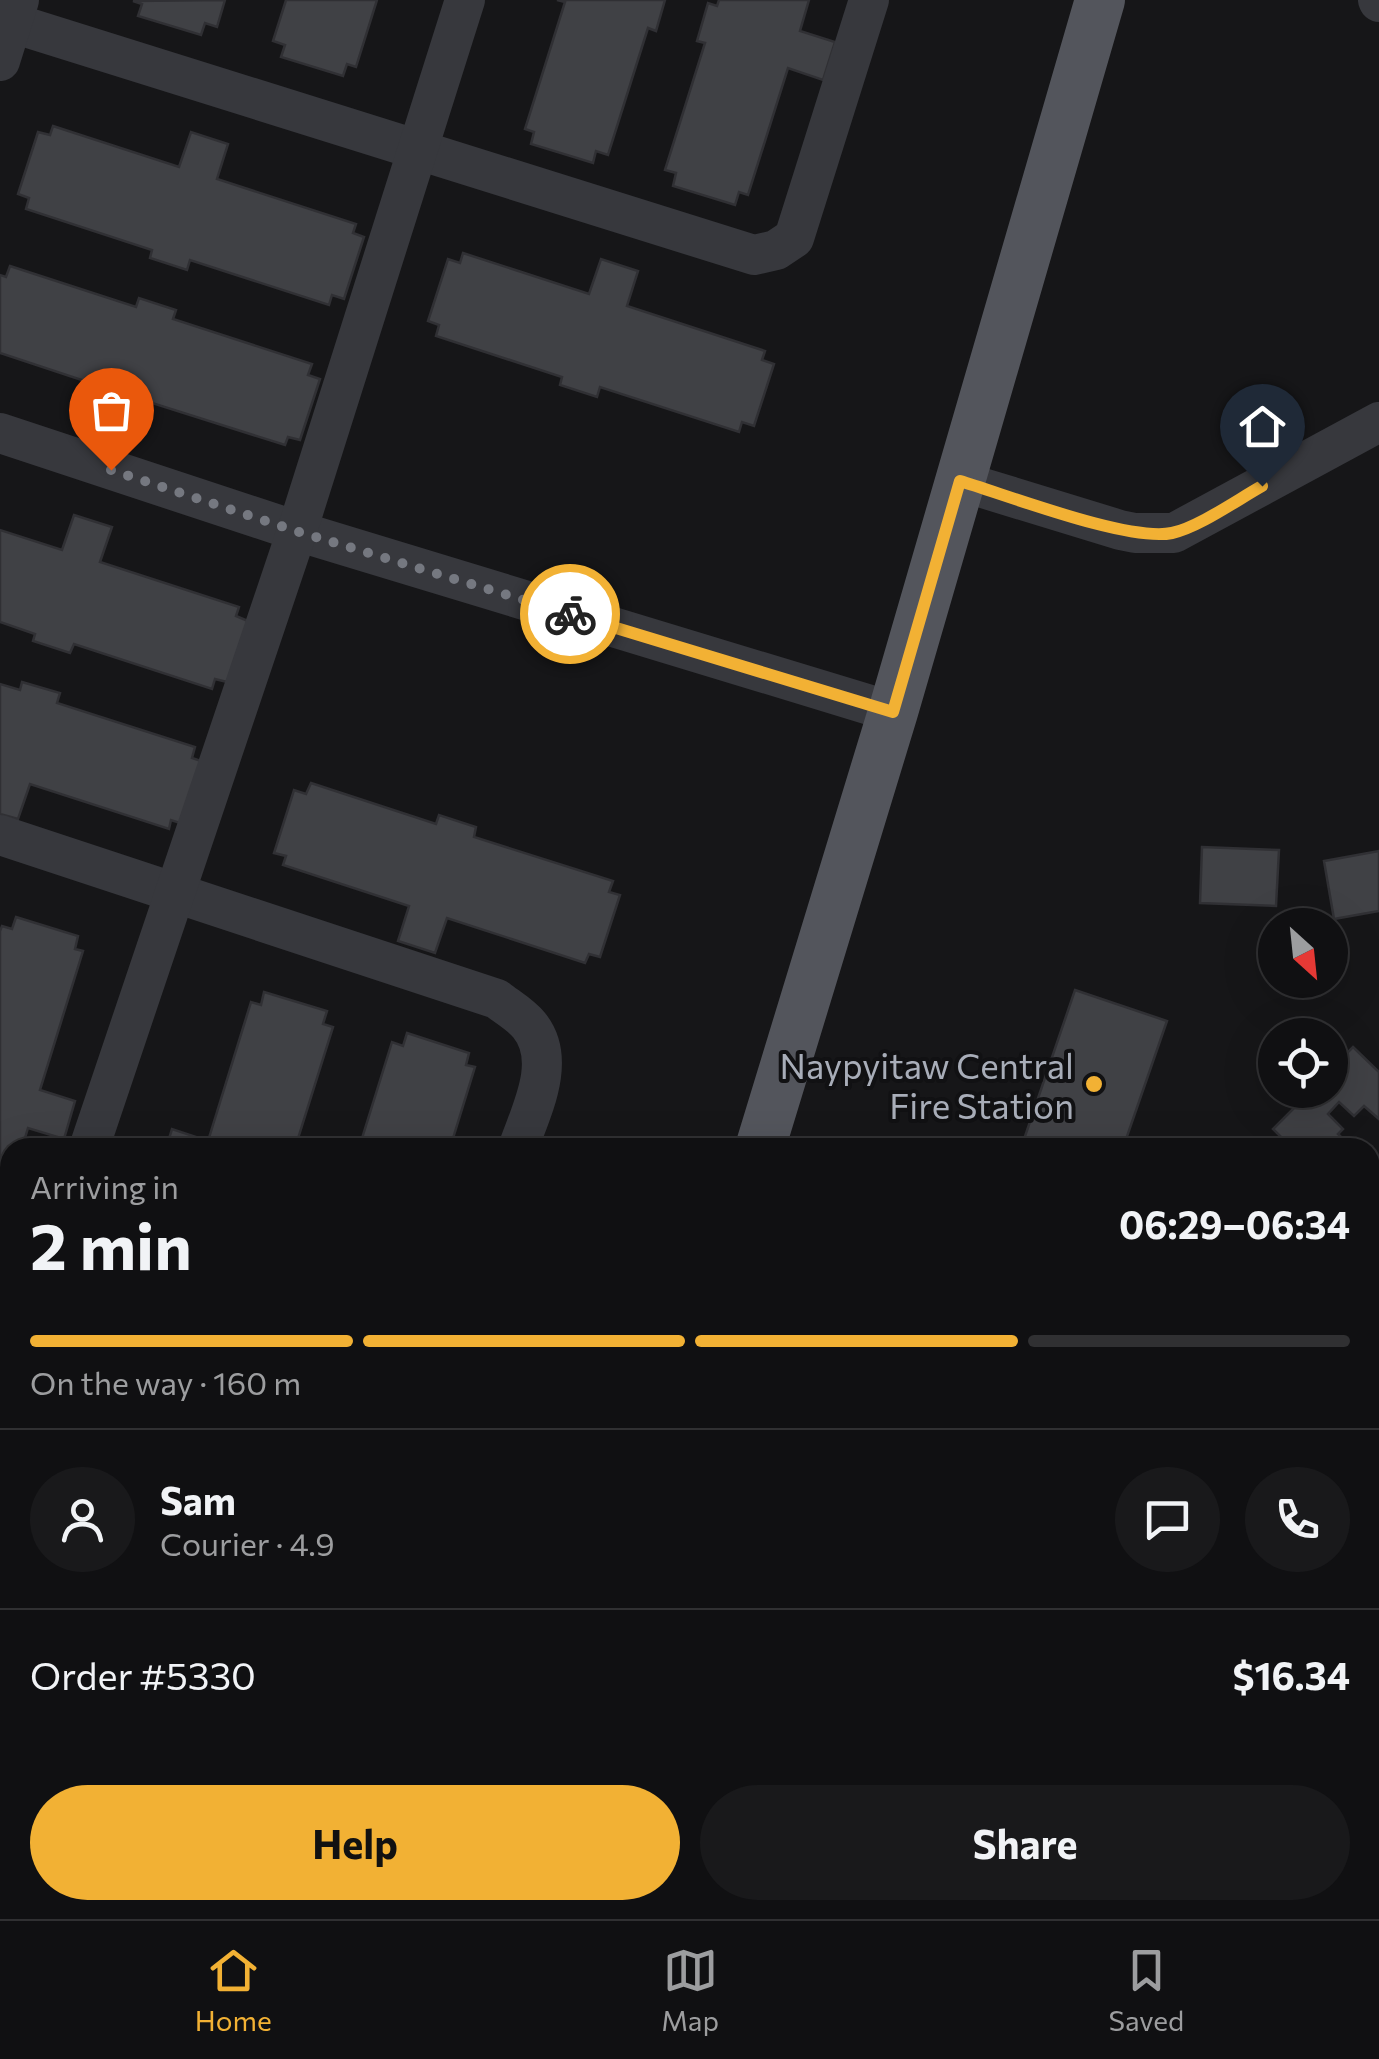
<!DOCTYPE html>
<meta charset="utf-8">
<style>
body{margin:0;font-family:Commissioner,sans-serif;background:#19191b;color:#f1f3f6;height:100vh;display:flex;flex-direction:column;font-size:38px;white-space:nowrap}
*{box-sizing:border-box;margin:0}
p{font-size:32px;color:#9c9d9f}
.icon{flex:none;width:55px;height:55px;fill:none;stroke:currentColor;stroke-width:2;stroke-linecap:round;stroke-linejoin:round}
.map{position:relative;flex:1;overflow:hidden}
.panel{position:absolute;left:0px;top:1138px;width:1380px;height:782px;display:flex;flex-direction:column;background:#101012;border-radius:30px 30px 0 0;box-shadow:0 10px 40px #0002,0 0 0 2px #303032}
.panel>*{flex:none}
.needle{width:65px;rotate:153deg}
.buttons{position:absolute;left:1258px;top:908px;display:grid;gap:20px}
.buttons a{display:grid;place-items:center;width:90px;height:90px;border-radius:50%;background:#101012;box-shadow:0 10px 40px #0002,0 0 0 2px #303032;font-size:50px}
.pin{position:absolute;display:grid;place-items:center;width:85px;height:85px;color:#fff;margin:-102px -42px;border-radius:50% 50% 50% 0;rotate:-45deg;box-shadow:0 0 10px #0007}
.pin .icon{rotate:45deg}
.courier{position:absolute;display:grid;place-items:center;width:100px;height:100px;margin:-50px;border:8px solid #f2b134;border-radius:50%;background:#fff;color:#222;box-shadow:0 2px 12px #0007}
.headline em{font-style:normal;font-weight:700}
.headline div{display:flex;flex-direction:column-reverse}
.headline{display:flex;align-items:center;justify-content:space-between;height:170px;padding:0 30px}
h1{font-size:65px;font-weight:700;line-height:75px}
.bar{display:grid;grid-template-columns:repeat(4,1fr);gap:15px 10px;align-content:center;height:120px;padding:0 30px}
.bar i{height:12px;border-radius:8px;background:#303032}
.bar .selected{background:#f2b134}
.bar p{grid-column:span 4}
.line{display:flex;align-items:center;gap:25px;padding:0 30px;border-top:2px solid #303032}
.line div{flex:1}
.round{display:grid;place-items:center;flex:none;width:105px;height:105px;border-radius:52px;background:#19191b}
.primary-button{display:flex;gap:20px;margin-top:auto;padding:20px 30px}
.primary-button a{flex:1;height:115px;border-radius:60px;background:#f2b134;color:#111;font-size:40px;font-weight:700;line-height:115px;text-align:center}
.primary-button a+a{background:#19191b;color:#f1f3f6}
.tabs{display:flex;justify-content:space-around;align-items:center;height:140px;border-top:2px solid #303032;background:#101012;font-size:28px;color:#9c9d9f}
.tabs a{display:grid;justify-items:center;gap:5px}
.tabs .selected{color:#f2b134}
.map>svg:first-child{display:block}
.building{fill:#404145;stroke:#303034;stroke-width:2.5}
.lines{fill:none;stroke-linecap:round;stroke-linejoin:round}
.minor{stroke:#37383d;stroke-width:40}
.major{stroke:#53555c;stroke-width:50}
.done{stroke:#757880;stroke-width:10;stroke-dasharray:0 18}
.route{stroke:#f2b134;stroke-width:12}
.poi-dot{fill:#f2b134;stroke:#111113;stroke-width:4}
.labels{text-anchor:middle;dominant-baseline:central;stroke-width:8;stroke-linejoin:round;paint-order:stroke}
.poi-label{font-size:35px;fill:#a8adb8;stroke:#111113;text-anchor:end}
</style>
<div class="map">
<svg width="1379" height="1919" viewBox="0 0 1379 1919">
<rect width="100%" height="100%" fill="#161618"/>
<g class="building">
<polygon points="225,0 217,27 205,23 201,35 138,16 142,4 133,1"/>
<polygon points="286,0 377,0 356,67 347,64 343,76 281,57 285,45 273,41"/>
<polygon points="557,0 665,0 656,31 648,28 608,155 596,151 593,163 531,144 534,132 525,129 565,2"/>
<polygon points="719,0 809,0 800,31 835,42 823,80 788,68 748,195 739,192 735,205 673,186 676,173 665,170 705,43 697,41 708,3 717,6"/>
<polygon points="53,126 179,167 191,132 228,144 217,179 356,224 353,233 364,237 344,299 332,295 329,305 190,260 187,270 150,258 152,250 26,209 29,198 18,194 38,132 50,135"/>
<polygon points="463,253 589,294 601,259 638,271 627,306 765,351 762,360 774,364 754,426 742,422 739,432 600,387 597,397 560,385 562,377 436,336 439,325 428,321 448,259 460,263"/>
<polygon points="10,266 136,307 139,298 176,310 173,319 312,364 308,375 320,379 300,440 288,437 285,445 146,401 135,436 97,424 109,389 0,353 0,275 6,277"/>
<polygon points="74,515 112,527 100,562 239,607 236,616 248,621 227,682 215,679 212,689 74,644 70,653 33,641 35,634 0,622 0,530 62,550"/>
<polygon points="22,682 60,693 57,703 195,747 192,758 204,762 183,824 171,820 169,829 30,784 18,819 0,814 0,684 20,690"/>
<polygon points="311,783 436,824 439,815 476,827 474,837 613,881 609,892 620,895 600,957 589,954 585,963 447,918 435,953 398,941 409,906 283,865 286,856 274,853 294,790 306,794"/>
<polygon points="1202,847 1279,850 1276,906 1200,903"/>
<polygon points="1379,851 1379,911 1334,919 1324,861"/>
<polygon points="16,917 78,936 75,949 83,951 40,1090 75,1101 64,1139 28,1128 22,1148 10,1148 10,1185 0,1217 0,931 2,926 12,929"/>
<polygon points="1075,990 1167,1021 1123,1148 1021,1148"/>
<polygon points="264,992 327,1011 323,1024 333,1027 295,1148 166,1148 172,1129 208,1141 251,1002 261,1005"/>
<polygon points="407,1033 469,1053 466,1065 475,1067 450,1148 359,1148 392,1042 403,1046"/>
<polygon points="1353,1047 1379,1072 1379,1119 1364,1106 1354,1116 1339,1102 1328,1114 1343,1129 1338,1134 1352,1148 1292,1148 1273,1129 1308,1094 1313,1099 1322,1090 1330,1090 1330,1070"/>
<polygon points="1370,1157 1379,1166 1379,1198 1370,1207"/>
<polygon points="0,1731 10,1735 10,1822 0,1818"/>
</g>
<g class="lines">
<g class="minor">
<polyline points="1378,0 1379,2"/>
<polyline points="0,19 754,255 776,250 794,238 869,0"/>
<polyline points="0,61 19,0"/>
<polyline points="0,433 297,531 893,712"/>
<polyline points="960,481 1120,530 1135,533 1174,533 1379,422"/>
<path d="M0,835L497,999C507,1007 521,1015 529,1025C558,1060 531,1111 518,1148"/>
<polyline points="89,1148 297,531 465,0"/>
<polyline points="0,1427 10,1430"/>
<polyline points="1370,1469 1379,1464"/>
<polyline points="0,1875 10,1878"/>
<polyline points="1370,1892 1379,1917"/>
<polyline points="126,1910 159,1919"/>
</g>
<g class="major">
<polyline points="760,1148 893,712 1100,0"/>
<polyline points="558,1919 560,1910"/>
</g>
</g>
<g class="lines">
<polyline class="done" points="111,470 296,531 570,614"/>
<path class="route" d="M570,614L893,712L960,481C1007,495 1128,542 1172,533C1199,527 1237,500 1262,486"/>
</g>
<circle class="poi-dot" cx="1094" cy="1084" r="10"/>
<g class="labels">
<g class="poi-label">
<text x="1074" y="1064">Naypyitaw Central<tspan x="1074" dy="40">Fire Station</tspan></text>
</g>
</g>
</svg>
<div class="buttons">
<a><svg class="needle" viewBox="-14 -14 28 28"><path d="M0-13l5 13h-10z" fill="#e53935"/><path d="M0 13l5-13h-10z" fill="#9c9d9f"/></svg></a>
<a><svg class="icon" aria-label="locate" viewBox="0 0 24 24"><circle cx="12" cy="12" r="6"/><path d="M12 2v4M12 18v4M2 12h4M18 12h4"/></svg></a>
</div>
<div class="pin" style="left:111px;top:470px;background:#ea580c"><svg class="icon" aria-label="bag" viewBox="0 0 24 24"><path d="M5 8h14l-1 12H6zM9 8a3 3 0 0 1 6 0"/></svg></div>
<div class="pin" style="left:1262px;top:486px;background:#1f2937"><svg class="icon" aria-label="home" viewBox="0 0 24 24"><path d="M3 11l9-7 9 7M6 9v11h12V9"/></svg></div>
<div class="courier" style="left:570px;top:614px"><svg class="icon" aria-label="bike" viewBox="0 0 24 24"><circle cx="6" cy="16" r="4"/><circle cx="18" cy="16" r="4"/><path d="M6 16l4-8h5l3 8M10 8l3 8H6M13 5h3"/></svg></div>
<section class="panel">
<div class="headline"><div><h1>2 min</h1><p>Arriving in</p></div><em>06:29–06:34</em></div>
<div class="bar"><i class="selected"></i><i class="selected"></i><i class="selected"></i><i></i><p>On the way · 160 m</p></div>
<div class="line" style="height:180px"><a class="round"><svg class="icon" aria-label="person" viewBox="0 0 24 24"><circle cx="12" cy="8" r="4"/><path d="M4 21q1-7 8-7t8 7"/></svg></a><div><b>Sam</b><p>Courier · 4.9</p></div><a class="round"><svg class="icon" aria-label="chat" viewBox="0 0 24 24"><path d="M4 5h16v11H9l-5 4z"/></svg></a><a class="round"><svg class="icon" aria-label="phone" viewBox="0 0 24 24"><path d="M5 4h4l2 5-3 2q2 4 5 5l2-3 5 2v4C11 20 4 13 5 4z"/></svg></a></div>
<div class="line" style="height:130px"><div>Order #5330</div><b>$16.34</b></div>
<div class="primary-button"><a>Help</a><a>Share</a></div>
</section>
</div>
<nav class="tabs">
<a class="selected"><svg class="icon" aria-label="home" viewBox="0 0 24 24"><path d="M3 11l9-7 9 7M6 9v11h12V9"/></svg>Home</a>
<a><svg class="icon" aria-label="map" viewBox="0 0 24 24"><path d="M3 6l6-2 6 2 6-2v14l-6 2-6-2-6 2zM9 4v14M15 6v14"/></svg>Map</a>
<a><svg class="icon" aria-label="saved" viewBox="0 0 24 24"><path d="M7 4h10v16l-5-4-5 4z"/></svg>Saved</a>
</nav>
